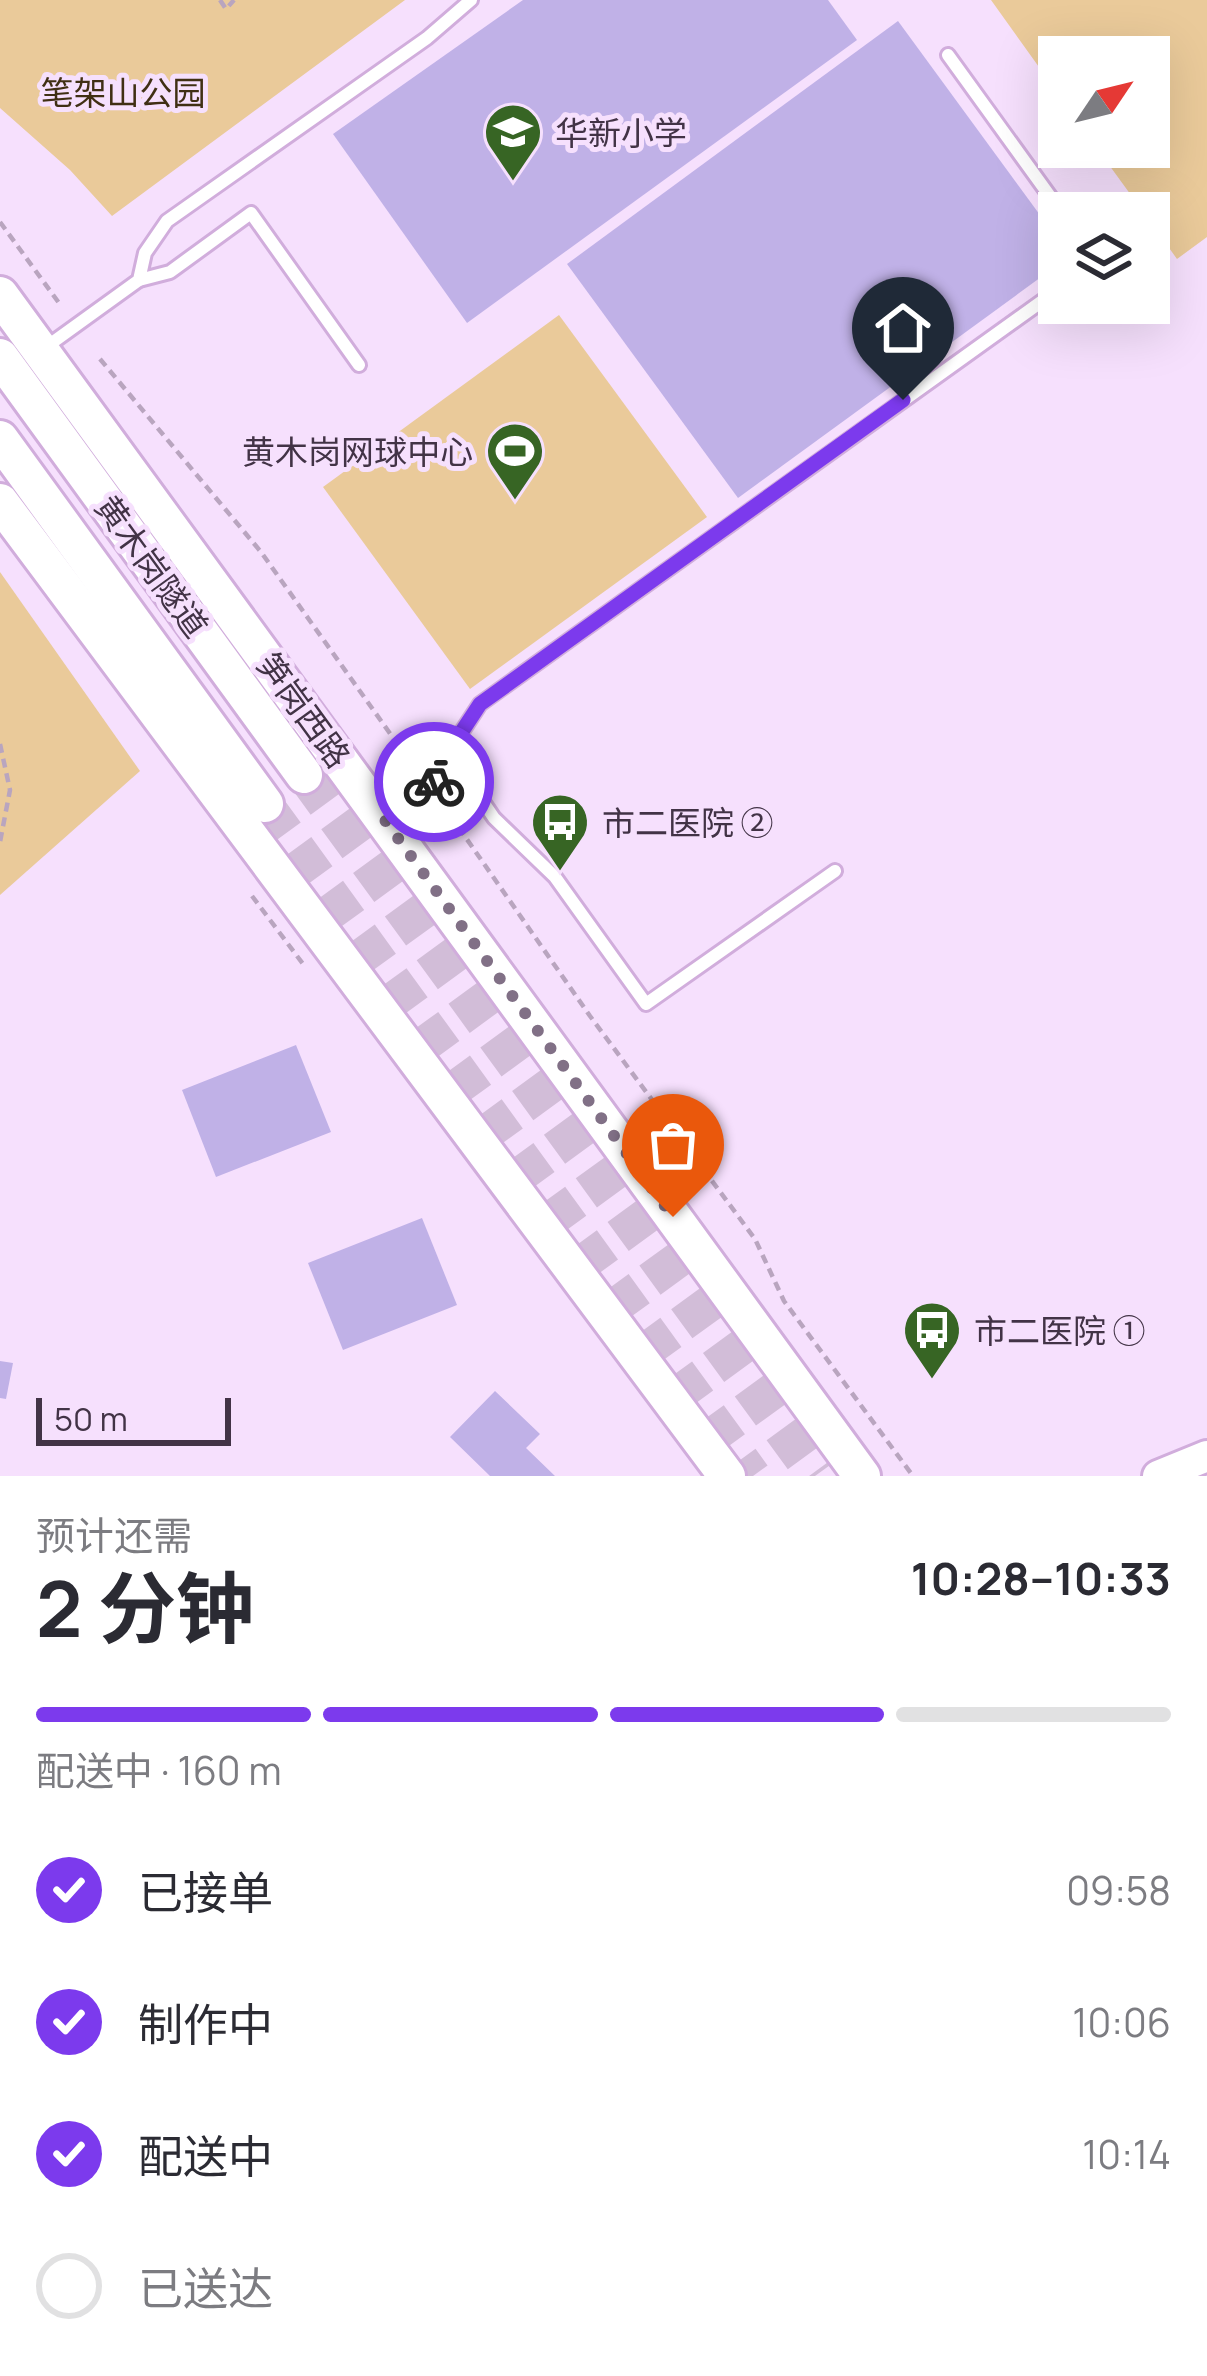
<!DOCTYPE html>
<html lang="zh">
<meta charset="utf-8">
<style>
body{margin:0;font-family:Manrope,"Noto Sans SC",sans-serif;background:#f2f2f3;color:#2b2b33;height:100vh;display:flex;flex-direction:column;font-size:45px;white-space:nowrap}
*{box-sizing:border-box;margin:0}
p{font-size:39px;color:#7c7c81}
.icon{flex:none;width:66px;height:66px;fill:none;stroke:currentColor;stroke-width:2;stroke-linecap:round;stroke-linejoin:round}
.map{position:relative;height:1476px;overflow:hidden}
.side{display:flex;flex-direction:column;background:#fff;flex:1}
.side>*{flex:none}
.needle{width:78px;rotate:55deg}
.fabs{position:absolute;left:1038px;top:36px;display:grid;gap:24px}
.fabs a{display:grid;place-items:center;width:132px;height:132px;border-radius:0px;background:#fff;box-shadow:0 12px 48px #0002;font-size:60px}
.scale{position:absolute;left:36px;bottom:30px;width:195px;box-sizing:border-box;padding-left:12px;border:6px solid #423346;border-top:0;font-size:33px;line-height:42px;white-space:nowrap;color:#423346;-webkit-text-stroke:9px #f6e0fd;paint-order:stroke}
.pin{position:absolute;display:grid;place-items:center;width:102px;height:102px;color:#fff;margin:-123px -51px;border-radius:50% 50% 50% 0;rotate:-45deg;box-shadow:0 0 12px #0007}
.pin .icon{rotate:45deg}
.courier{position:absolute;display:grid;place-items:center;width:120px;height:120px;margin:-60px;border:9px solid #7c3aed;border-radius:50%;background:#fff;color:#222;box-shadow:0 3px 15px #0007}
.overview em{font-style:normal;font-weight:700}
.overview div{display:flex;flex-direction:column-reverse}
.overview{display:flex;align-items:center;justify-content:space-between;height:204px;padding:0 36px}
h1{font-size:78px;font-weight:700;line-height:90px}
.bar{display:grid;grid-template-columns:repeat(4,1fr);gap:18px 12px;align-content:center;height:144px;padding:0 36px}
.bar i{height:15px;border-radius:9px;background:#e1e1e2}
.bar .current{background:#7c3aed}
.bar p{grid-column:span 4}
ol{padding:0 36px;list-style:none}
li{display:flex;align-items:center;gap:36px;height:132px}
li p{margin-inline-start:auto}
li .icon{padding:12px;border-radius:50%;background:#7c3aed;color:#fff;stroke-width:4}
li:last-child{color:#7c7c81}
li i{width:66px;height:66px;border:6px solid #e1e1e2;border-radius:50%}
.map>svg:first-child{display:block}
.green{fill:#eaca9a}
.building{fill:#c0b1e7}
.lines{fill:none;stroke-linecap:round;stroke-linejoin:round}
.primary-tunnel{stroke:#d2bdd8;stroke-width:36;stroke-dasharray:36 18;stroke-linecap:butt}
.service-casing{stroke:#d1addc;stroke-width:18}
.tertiary-casing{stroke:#d1addc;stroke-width:36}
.primary-casing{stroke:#d1addc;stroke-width:42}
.path{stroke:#b9a5bf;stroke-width:4.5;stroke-dasharray:9 6;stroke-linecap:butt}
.service{stroke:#fff;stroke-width:12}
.tertiary{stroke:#fff;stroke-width:30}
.primary{stroke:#fff;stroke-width:36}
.done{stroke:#817086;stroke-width:12;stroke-dasharray:0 21.6}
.route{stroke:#7c3aed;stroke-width:15}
.labels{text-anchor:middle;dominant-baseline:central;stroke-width:10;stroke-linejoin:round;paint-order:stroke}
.park-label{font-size:33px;fill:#402f14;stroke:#f6e0fd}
.poi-label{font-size:33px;fill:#423346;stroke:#f6e0fd;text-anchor:start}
.street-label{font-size:33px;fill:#423346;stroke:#f6e0fd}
</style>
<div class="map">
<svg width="1207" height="1476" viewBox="0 0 1207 1476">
<rect width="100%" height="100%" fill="#f6e0fd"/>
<g class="green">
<polygon points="0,0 405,0 112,216 70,170 0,108"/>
<polygon points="991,0 1207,0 1207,237 1177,259 1149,220 1149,213 1144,213 1096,147 1149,147 1149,57 1059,57 1059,95"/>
<polygon points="559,315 707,517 470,689 323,487"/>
<polygon points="0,572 140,771 0,895"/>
</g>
<g class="building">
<polygon points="523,0 828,0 857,40 467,323 333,134"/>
<polygon points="898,21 1059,241 1059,264 738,498 567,264"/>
<polygon points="296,1045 331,1132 216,1177 182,1090"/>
<polygon points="422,1218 457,1305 343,1350 308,1263"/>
<polygon points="0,1361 13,1363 6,1399 0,1398"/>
<polygon points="495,1391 540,1434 526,1448 555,1476 490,1476 450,1437"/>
</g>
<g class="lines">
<g class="primary-tunnel">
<polyline points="304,775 815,1476"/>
<polyline points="265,804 753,1476"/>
</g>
<defs>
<g id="service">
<polyline points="948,55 1062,213"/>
<polyline points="139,280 170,272 251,213 359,365"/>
<polyline points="42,350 139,280 145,253 167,221 427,38 471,0"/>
<polyline points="458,765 494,818 555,877 646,1004 835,871"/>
<polyline points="385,818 458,765 457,739 480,704 1059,289"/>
</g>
<polyline id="tertiary" points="1158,1476 1207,1456"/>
<g id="primary">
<polyline points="0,295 862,1476"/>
<polyline points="0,357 304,775"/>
<polyline points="0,439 265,804"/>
<polyline points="0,502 727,1476"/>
</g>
</defs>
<use href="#service" class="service-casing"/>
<use href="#tertiary" class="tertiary-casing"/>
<use href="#primary" class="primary-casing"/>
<g class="path">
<polyline points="220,0 226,9 234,0"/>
<polyline points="0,222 59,303"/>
<polyline points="100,359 261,552 411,763"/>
<polyline points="0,744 10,790 0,842"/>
<polyline points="450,815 590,1016 755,1239 784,1301 913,1476"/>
<polyline points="252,896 303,964"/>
</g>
<use href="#service" class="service"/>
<use href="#tertiary" class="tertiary"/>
<use href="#primary" class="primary"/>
</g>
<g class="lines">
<polyline class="done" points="434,782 384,819 673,1217"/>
<polyline class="route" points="434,782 458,765 457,739 480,704 903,400"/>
</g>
<defs>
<symbol id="school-pin" viewBox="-11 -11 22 30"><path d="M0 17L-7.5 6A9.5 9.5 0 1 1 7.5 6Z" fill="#376524" stroke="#f6e0fd"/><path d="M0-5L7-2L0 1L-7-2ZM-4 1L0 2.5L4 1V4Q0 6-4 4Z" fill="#fff"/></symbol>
<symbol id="stadium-pin" viewBox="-11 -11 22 30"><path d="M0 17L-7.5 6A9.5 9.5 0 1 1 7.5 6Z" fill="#376524" stroke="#f6e0fd"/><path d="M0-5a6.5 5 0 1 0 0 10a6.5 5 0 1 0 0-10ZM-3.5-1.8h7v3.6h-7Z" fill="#fff"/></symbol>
<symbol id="bus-pin" viewBox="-11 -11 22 30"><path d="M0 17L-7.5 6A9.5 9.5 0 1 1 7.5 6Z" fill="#376524" stroke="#f6e0fd"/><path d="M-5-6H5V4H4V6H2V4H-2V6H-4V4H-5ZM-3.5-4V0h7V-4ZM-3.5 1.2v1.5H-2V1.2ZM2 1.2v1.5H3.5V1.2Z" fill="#fff"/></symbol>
</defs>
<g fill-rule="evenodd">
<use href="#school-pin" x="480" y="99" width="66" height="90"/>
<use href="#stadium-pin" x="482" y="418" width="66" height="90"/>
<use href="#bus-pin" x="527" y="789" width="66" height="90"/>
<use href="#bus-pin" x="899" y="1297" width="66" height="90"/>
</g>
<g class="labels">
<g class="park-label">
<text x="123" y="92">笔架山公园</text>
</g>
<g class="poi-label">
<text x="555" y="132">华新小学</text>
<text x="473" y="451" text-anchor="end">黄木岗网球中心</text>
<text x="602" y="822">市二医院 ②</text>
<text x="974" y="1330">市二医院 ①</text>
</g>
<g class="street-label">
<text transform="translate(152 566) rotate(54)">黄木岗隧道</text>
<text transform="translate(304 710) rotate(54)">笋岗西路</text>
</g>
</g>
</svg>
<div class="fabs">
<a><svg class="needle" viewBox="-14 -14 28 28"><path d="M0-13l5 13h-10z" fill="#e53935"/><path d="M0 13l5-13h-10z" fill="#7c7c81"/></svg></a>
<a><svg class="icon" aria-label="layers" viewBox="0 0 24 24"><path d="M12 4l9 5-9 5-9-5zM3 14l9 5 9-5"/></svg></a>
</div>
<div class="scale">50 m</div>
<div class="pin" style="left:673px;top:1217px;background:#ea580c"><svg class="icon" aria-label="bag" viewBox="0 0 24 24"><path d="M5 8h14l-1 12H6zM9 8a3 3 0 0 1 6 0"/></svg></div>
<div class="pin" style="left:903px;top:400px;background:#1f2937"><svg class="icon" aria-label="home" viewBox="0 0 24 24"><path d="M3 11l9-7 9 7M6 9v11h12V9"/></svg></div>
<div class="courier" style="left:434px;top:782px"><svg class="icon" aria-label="bike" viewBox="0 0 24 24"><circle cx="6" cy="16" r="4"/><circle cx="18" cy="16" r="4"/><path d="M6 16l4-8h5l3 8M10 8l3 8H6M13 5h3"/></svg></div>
</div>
<section class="side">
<div class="overview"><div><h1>2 分钟</h1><p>预计还需</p></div><em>10:28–10:33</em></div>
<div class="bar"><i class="current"></i><i class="current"></i><i class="current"></i><i></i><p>配送中 · 160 m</p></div>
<ol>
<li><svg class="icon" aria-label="check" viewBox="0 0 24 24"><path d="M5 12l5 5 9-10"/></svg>已接单<p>09:58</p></li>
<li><svg class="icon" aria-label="check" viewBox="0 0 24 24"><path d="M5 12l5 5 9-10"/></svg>制作中<p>10:06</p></li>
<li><svg class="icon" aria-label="check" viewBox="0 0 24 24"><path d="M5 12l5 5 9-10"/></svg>配送中<p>10:14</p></li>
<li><i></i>已送达</li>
</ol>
</section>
